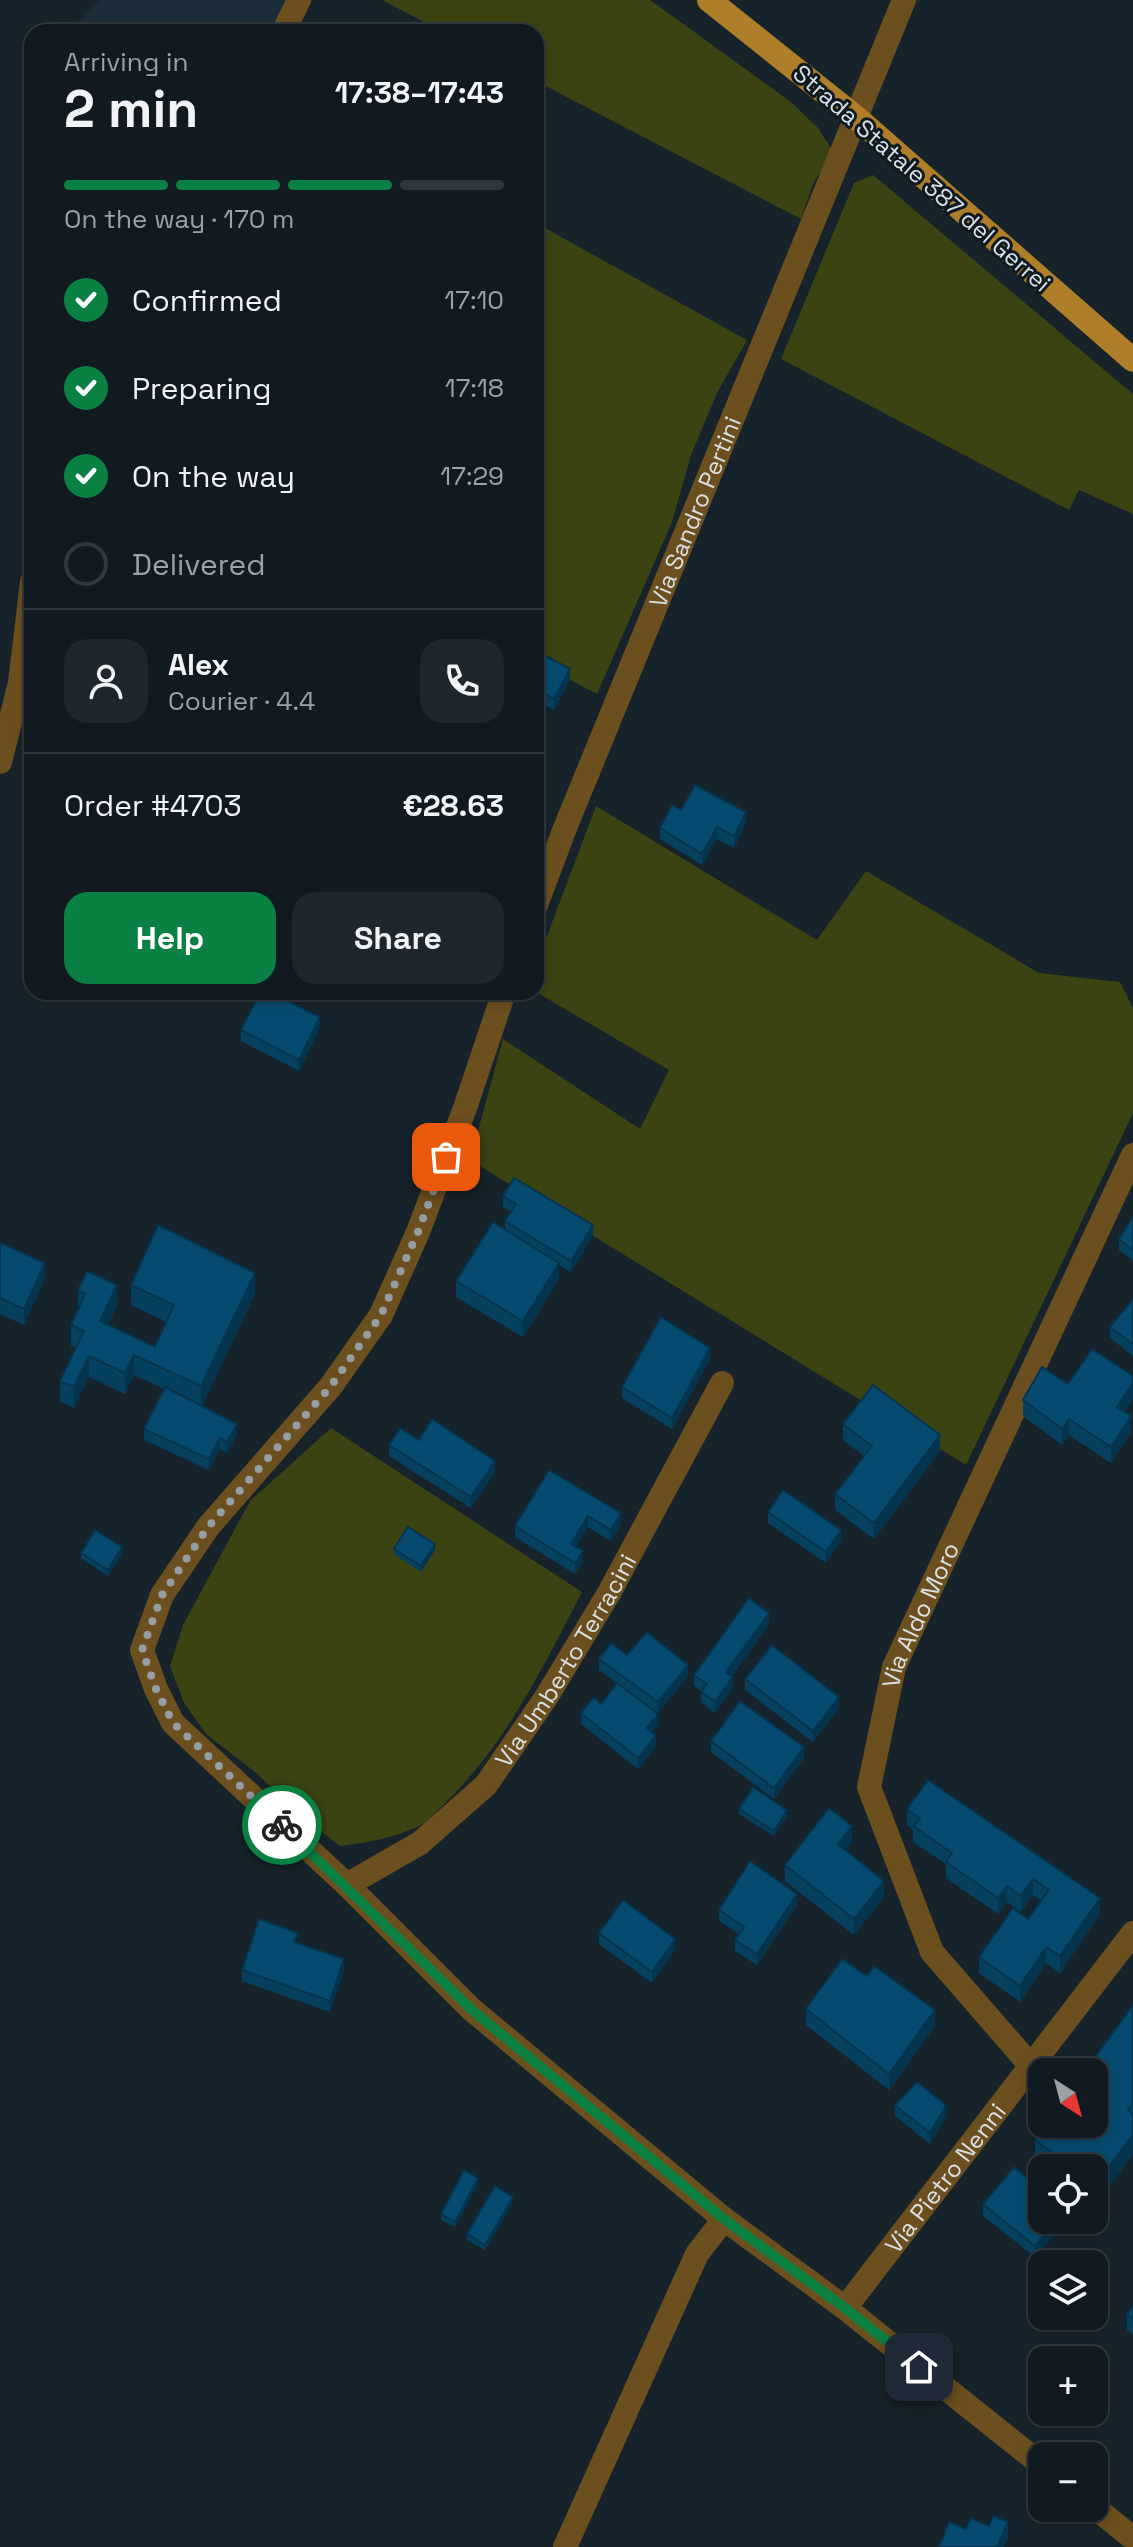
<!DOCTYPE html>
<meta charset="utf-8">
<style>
body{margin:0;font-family:"Space Grotesk",sans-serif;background:#1e272d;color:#f1f3f6;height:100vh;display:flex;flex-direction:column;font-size:30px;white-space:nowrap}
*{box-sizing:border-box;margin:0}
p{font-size:26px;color:#9ca1a5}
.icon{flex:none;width:44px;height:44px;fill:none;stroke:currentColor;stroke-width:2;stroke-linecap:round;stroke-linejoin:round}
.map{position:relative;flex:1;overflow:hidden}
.details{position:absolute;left:24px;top:24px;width:520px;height:976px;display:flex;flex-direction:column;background:#111a20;border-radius:24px;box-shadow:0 4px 12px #0003,0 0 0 2px #30383e}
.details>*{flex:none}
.needle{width:52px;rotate:144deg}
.tools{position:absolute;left:1028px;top:2058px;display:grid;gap:16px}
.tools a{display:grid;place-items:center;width:80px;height:80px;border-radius:16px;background:#111a20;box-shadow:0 4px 12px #0003,0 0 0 2px #30383e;font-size:40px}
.pin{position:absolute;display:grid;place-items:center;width:68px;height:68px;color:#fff;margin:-34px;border-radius:16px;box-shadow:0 4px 12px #0006}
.courier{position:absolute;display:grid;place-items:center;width:80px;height:80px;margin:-40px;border:6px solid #0b8043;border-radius:50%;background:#fff;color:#222;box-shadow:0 2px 10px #0007}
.headline em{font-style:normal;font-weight:600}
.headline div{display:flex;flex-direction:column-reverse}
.headline{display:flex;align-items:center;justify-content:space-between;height:136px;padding:0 40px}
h1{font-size:52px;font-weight:600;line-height:60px}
.bar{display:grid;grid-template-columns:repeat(4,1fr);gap:12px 8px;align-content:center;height:96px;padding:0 40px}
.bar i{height:10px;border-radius:6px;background:#30383e}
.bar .on{background:#0b8043}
.bar p{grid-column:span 4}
.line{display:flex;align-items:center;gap:20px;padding:0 40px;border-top:2px solid #30383e}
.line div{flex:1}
.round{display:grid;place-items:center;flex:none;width:84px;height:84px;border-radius:24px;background:#1e272d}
ol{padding:0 40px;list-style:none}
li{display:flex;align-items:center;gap:24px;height:88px}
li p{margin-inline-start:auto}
li .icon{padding:8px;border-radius:50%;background:#0b8043;color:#fff;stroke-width:4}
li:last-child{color:#9ca1a5}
li i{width:44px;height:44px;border:4px solid #30383e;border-radius:50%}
.button{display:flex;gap:16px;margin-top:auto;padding:16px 40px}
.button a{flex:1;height:92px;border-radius:24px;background:#0b8043;color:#fff;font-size:32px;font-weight:600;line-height:92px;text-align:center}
.button a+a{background:#1e272d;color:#f1f3f6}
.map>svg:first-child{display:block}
.built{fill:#1b2d39}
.green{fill:#3b4313}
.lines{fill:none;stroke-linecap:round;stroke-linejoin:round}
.street{stroke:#6c4f1e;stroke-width:24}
.primary{stroke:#ae7e29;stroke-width:24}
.wall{fill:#05405f}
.shaded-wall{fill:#04344e}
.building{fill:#064b6f;stroke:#04344e;stroke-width:2}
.done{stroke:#949ea4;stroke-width:8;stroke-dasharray:0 14.4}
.route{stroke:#0b8043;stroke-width:10}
.labels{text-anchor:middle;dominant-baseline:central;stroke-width:6;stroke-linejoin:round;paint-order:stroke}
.street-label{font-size:24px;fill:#d8e0e5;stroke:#0e1921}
</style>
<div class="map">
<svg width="1133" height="2547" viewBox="0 0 1133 2547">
<rect width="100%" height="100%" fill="#17232b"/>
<polygon class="built" points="100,0 286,0 269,32 67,32"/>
<g class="green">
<polygon points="382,0 650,0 791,102 818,128 831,148 829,158 813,184 801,219 536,81 536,32 443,32"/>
<polygon points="873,175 1133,394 1133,514 1079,490 1069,510 781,359 854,183"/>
<polygon points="536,223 747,340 717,393 691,455 672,522 597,694 536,662"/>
<polygon points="596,806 817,940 866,871 1039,973 1120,982 1133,1008 1133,1113 966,1465 470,1160 503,1039 640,1129 669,1070 536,992 536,965"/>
<path d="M331,1428L582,1592C543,1667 504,1748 441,1807C434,1814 426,1823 417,1827C393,1838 366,1843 340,1846L305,1819L255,1772L206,1734L184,1703L170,1666L183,1625L250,1501Z"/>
</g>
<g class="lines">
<g class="street">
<polyline points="283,32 299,0"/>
<polyline points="0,762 20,683 32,582"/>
<path id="s1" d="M536,905L565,828L904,0"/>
<polyline points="504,992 465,1108 418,1232 381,1315 331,1386 208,1527 162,1595 142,1650 156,1689 173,1723 347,1885 471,2009 724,2219 845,2308 1042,2465"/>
<path id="s2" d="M347,1885L420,1843L486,1785L547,1696L609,1593L722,1383"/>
<path id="s3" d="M1031,2066L932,1952L869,1787L894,1667L1133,1155"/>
<path id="s4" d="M845,2308L1133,1933"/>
<polyline points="1094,2507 1133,2538"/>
<polyline points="565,2547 697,2254 724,2219"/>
</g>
<polyline class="primary" points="709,0 858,119 1133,360"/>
</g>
<g class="wall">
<polygon points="536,651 570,680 554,710 536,700"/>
<polygon points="681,810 746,823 734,848 717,839 702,865 660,839 660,828"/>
<polygon points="320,1028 299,1071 241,1041 241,1030"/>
<polygon points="503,1196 593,1236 571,1272 559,1265 559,1279 523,1337 456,1297 456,1281 505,1230 505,1221 511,1212 503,1207"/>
<polygon points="1133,1217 1133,1261 1119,1250 1119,1239"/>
<polygon points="0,1243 45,1279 24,1325 0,1314"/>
<polygon points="131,1285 255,1294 202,1406 237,1435 227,1453 220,1449 209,1470 144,1440 144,1429 164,1389 134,1375 125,1394 89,1377 74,1408 60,1401 60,1381 76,1348 71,1346 71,1325 78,1309 78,1290 117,1306 108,1325 155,1347 166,1322 131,1305"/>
<polygon points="1133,1299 1133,1356 1110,1338 1110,1327"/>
<polygon points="710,1359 672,1429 622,1398 622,1387"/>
<polygon points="1068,1384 1133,1399 1124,1412 1131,1432 1111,1463 1069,1435 1062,1445 1023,1416 1023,1400"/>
<polygon points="843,1424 940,1451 874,1539 835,1510 835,1494 864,1456 843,1440"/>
<polygon points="419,1440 495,1472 471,1508 389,1456 389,1445"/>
<polygon points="549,1470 621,1524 611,1541 588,1527 576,1547 583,1562 575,1574 515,1537 515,1526"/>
<polygon points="768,1512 841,1541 826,1563 768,1523"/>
<polygon points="394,1549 435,1550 421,1572 394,1554"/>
<polygon points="81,1553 122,1553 108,1576 81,1558"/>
<polygon points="769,1624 732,1676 733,1688 715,1713 701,1702 701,1691 694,1686 694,1675"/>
<polygon points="627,1655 688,1676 658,1713 658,1725 652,1732 656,1746 638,1769 581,1724 581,1713 601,1704 617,1683 599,1670 599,1659"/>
<polygon points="745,1679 839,1708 813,1742 745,1690"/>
<polygon points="711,1741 804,1758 774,1799 711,1752"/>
<polygon points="739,1809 787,1816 774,1836 739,1814"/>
<polygon points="907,1809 1100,1914 1060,1973 1046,1963 1020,2002 979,1973 979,1957 1028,1919 1041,1901 1033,1895 1021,1912 1007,1902 998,1914 946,1878 946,1864 913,1842 913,1830 907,1825"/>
<polygon points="852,1842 846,1850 884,1897 854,1935 785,1881 785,1865"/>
<polygon points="797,1905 757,1965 735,1951 735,1940 739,1934 719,1921 719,1910"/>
<polygon points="599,1933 675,1950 652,1983 599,1944"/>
<polygon points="242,1970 344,1970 330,2012 242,1981"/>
<polygon points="1133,2005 1133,2154 1096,2205 1094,2203 1094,2168 1046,2168 1035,2160 1035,2140"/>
<polygon points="806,2009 935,2026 889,2090 806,2025"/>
<polygon points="895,2105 946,2116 930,2144 895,2116"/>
<polygon points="478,2184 455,2227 441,2220 441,2214"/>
<polygon points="513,2202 485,2250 467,2240 467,2234"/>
<polygon points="983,2204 1066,2220 1066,2221 1035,2257 983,2216"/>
<polygon points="1133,2306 1133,2334 1127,2330 1127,2314"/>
</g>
<g class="shaded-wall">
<polygon points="570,669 570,680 554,710 554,699"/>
<polygon points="746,812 746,823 734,848 734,836"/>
<polygon points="717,827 717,839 702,865 702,854"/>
<polygon points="320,1017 320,1028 299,1071 299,1060"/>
<polygon points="593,1225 593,1236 571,1272 571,1261"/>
<polygon points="45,1263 45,1279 24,1325 24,1309"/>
<polygon points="559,1263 559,1279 523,1337 523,1321"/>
<polygon points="255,1273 255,1294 201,1407 201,1386"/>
<polygon points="117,1285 117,1306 100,1342 100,1321"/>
<polygon points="710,1348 710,1359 672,1429 672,1418"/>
<polygon points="134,1355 134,1375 125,1394 125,1373"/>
<polygon points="89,1356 89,1377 74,1408 74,1387"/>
<polygon points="1133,1383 1133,1399 1117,1423 1117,1407"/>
<polygon points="1131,1416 1131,1432 1111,1463 1111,1447"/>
<polygon points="1069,1419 1069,1435 1062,1445 1062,1429"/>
<polygon points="237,1424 237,1435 227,1453 227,1442"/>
<polygon points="940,1435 940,1451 874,1539 874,1523"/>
<polygon points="220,1438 220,1449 209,1470 209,1459"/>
<polygon points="495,1461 495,1472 471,1508 471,1497"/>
<polygon points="621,1513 621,1524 611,1541 611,1530"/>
<polygon points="588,1516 588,1527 571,1555 571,1544"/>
<polygon points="841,1530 841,1541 826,1563 826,1552"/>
<polygon points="435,1544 435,1550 421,1572 421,1566"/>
<polygon points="122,1547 122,1553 108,1576 108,1570"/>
<polygon points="583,1551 583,1562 575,1574 575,1563"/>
<polygon points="769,1613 769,1624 726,1683 726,1672"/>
<polygon points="688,1665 688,1676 658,1713 658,1702"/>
<polygon points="733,1677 733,1688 715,1713 715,1702"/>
<polygon points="839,1697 839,1708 813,1742 813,1731"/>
<polygon points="658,1714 658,1725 647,1739 647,1728"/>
<polygon points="656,1735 656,1746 638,1769 638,1758"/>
<polygon points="804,1747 804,1758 774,1799 774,1788"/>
<polygon points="787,1810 787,1816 774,1836 774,1831"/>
<polygon points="852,1826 852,1842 838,1860 838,1844"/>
<polygon points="1033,1879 1033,1895 1021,1912 1021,1896"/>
<polygon points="884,1881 884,1897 854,1935 854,1919"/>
<polygon points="1007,1886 1007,1902 998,1914 998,1898"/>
<polygon points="797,1894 797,1905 757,1965 757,1954"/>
<polygon points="1100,1898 1100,1914 1060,1973 1060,1956"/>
<polygon points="675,1939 675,1950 652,1983 652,1972"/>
<polygon points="1046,1947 1046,1963 1020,2002 1020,1986"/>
<polygon points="344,1959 344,1970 330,2012 330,2001"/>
<polygon points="935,2010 935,2026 889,2090 889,2074"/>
<polygon points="946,2105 946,2116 930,2144 930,2133"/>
<polygon points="1133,2134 1133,2154 1096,2205 1096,2184"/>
<polygon points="478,2178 478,2184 455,2227 455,2222"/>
<polygon points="513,2197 513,2202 485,2250 485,2245"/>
<polygon points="1058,2220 1066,2220 1066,2221 1035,2257 1035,2246"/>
<polygon points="1008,2522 1008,2538 1004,2547 997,2547"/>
</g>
<g class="building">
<polygon points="424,24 437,32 420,32"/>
<polygon points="536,651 570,669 554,699 536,689"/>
<polygon points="695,785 746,812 734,836 717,827 702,854 660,828 672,805 681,810"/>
<polygon points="260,992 270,992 320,1017 299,1060 241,1030"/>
<polygon points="514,1178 593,1225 571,1261 505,1221 516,1204 503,1196"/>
<polygon points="1133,1217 1133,1250 1119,1239"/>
<polygon points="493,1222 559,1263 523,1321 456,1281"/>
<polygon points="158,1225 255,1273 201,1386 134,1355 125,1373 89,1356 74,1387 60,1381 84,1331 71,1325 85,1294 78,1290 87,1271 117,1285 100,1321 155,1347 174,1305 131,1285"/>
<polygon points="0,1243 45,1263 24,1309 0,1298"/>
<polygon points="1133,1299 1133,1344 1110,1327"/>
<polygon points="661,1317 710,1348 672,1418 622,1387"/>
<polygon points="1092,1349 1133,1376 1133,1383 1117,1407 1131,1416 1111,1447 1069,1419 1062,1429 1023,1400 1042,1367 1068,1384"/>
<polygon points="873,1385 940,1435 874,1523 835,1494 872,1446 843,1424"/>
<polygon points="165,1387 237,1424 227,1442 220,1438 209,1459 144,1429"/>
<polygon points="432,1419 495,1461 471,1497 389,1445 400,1428 419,1440"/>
<polygon points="549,1470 621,1513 611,1530 588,1516 571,1544 583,1551 575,1563 515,1526"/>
<polygon points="783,1490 841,1530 826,1552 768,1512"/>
<polygon points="408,1527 435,1544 421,1566 394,1549"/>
<polygon points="95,1530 122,1547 108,1570 81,1553"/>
<polygon points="749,1598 769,1613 726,1672 733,1677 715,1702 701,1691 707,1684 694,1675"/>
<polygon points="647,1632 688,1665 658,1702 599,1659 611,1643 627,1655"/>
<polygon points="772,1645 839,1697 813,1731 745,1679"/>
<polygon points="617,1683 658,1714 647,1728 656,1735 638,1758 581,1713 594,1697 601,1704"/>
<polygon points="740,1701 804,1747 774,1788 711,1741"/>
<polygon points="928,1780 1100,1898 1060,1956 1046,1947 1020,1986 979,1957 1013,1908 1028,1919 1049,1890 1033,1879 1021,1896 1007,1886 998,1898 946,1862 952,1853 913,1826 920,1819 907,1809"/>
<polygon points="753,1787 787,1810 774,1831 739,1809"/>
<polygon points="829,1808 852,1826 838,1844 884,1881 854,1919 785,1865"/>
<polygon points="750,1861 797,1894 757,1954 735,1940 744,1927 719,1910"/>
<polygon points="623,1900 675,1939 652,1972 599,1933"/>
<polygon points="259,1919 298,1933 294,1942 344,1959 330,2001 242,1970"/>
<polygon points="842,1959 867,1976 874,1966 935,2010 889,2074 806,2009"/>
<polygon points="1133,2005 1133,2104 1128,2110 1133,2114 1133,2134 1096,2184 1094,2182 1094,2168 1074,2168 1035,2140 1047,2124 1094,2124 1094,2072 1084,2072"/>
<polygon points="917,2082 946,2105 930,2133 895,2105"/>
<polygon points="1014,2167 1042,2190 1042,2220 1058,2220 1035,2246 983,2204"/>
<polygon points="464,2170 478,2178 455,2222 441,2214"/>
<polygon points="495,2186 513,2197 485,2245 467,2234"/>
<polygon points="1133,2306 1133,2318 1127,2314"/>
<polygon points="993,2516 1008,2522 997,2547 939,2547 949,2522 966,2529 971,2518 989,2526"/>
</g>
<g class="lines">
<polyline class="done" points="282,1825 173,1723 156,1689 142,1650 162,1595 208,1527 331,1386 381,1315 418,1232 446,1157"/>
<polyline class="route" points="282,1825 471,2009 724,2219 845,2308 919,2367"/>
</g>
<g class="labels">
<g class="street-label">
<text transform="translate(922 178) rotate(41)">Strada Statale 387 del Gerrei</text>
<text stroke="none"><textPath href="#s1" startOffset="424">Via Sandro Pertini</textPath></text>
<text stroke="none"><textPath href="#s3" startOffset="508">Via Aldo Moro</textPath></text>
<text stroke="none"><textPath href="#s2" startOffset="320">Via Umberto Terracini</textPath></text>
<text stroke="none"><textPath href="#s4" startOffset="164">Via Pietro Nenni</textPath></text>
</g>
</g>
</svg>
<div class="tools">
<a><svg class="needle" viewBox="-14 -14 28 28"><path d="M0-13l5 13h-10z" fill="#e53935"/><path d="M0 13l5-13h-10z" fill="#9ca1a5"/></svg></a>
<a><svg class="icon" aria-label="locate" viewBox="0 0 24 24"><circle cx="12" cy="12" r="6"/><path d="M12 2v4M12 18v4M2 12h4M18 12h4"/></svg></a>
<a><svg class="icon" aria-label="layers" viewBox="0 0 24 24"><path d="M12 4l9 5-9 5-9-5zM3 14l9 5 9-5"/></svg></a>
<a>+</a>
<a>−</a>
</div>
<div class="pin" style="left:446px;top:1157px;background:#ea580c"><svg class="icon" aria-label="bag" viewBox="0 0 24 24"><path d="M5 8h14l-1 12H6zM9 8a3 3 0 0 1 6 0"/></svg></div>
<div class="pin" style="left:919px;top:2367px;background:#1f2937"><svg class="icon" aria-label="home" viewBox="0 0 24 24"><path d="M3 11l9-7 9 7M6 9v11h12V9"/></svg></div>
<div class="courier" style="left:282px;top:1825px"><svg class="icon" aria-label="bike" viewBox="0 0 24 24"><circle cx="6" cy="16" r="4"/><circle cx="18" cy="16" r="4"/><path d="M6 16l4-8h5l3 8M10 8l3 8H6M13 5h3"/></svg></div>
<section class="details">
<div class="headline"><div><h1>2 min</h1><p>Arriving in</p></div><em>17:38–17:43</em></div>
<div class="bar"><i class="on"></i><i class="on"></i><i class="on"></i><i></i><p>On the way · 170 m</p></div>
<ol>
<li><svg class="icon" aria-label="check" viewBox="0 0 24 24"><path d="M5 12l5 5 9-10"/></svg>Confirmed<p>17:10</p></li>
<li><svg class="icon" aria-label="check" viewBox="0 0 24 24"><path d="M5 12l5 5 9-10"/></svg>Preparing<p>17:18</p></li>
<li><svg class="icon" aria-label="check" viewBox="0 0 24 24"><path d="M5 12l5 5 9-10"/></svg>On the way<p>17:29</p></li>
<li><i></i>Delivered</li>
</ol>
<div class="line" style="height:144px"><a class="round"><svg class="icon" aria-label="person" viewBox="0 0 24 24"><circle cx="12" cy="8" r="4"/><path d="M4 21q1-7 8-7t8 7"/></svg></a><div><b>Alex</b><p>Courier · 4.4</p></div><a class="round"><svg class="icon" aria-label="phone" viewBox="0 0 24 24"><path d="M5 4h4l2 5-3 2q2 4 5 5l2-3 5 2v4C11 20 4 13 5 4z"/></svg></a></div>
<div class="line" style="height:104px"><div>Order #4703</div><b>€28.63</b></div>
<div class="button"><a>Help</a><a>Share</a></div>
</section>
</div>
